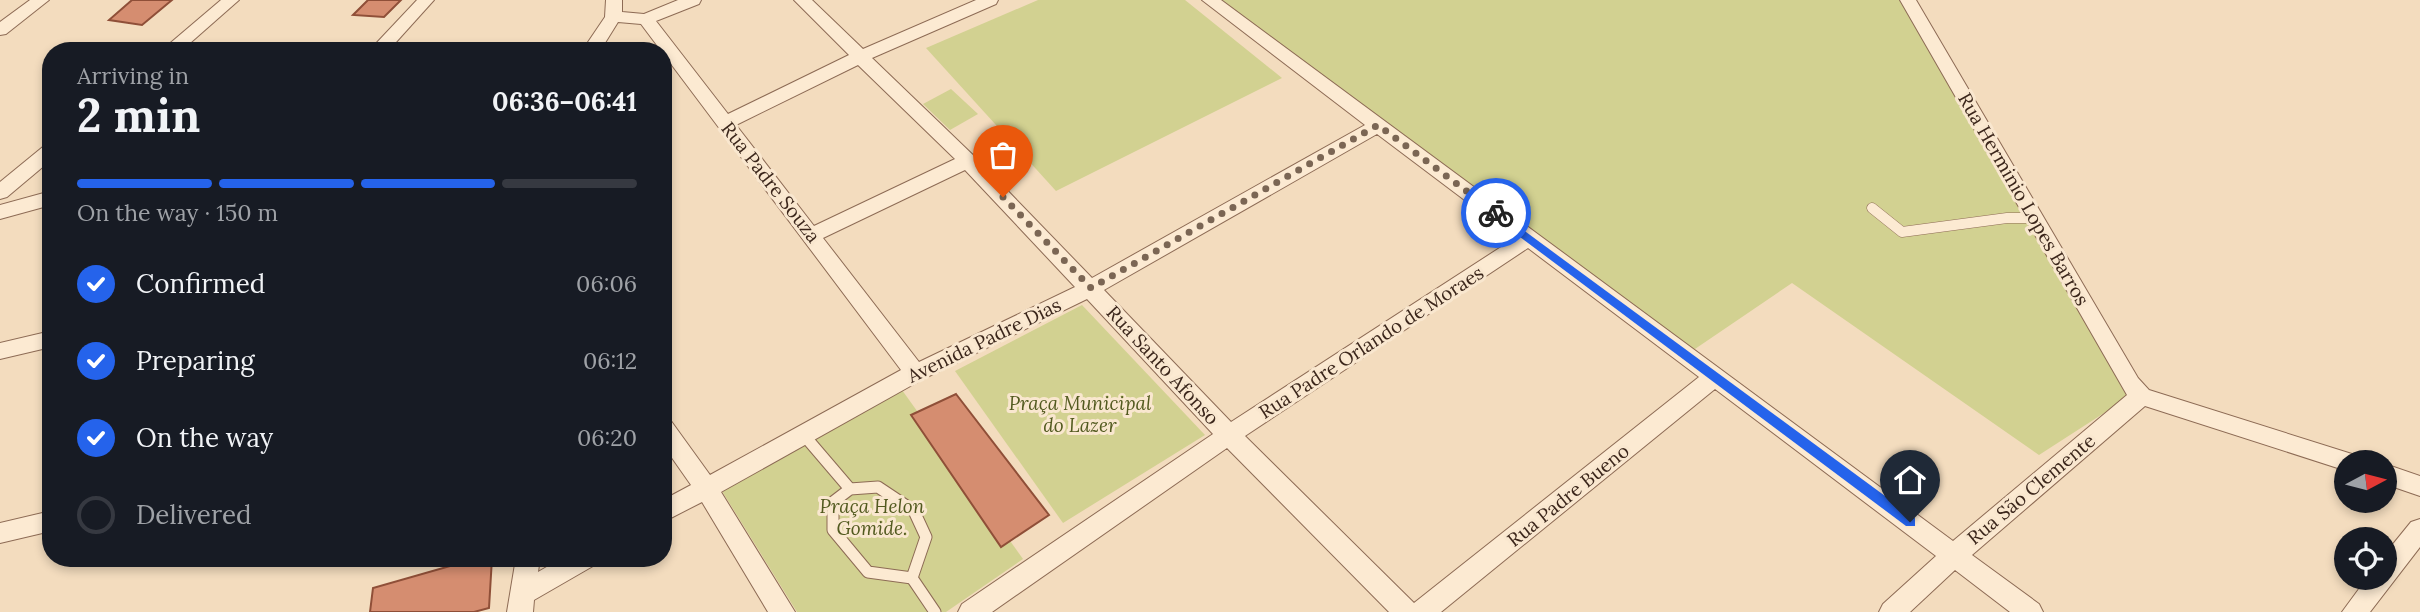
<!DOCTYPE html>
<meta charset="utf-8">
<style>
body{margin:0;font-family:Lora,serif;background:#242831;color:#f1f3f6;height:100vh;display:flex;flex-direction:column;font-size:26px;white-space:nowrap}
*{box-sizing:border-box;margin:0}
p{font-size:23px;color:#9ea1a6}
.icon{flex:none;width:38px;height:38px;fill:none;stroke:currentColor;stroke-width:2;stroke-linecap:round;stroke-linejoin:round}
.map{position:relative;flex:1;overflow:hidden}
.details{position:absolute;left:42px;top:42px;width:630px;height:525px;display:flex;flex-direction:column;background:#171b24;border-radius:28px;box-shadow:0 4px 10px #0003}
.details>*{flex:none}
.needle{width:46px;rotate:83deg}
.tools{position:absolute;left:2334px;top:450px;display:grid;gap:14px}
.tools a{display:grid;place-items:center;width:63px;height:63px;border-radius:50%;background:#171b24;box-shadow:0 4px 10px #0003;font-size:35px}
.pin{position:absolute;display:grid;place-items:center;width:60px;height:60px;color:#fff;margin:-72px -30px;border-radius:50% 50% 50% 0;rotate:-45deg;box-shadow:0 0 7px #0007}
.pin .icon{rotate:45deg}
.courier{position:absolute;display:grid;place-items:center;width:70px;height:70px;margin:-35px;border:5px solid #2563eb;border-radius:50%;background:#fff;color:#222;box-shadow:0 2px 9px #0007}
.summary em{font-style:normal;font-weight:800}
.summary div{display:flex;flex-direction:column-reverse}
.summary{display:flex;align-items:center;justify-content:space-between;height:119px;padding:0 35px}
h1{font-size:46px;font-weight:800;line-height:52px}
.bar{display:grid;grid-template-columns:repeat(4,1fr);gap:10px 7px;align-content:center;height:84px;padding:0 35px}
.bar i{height:9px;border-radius:5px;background:#363941}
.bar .current{background:#2563eb}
.bar p{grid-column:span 4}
ol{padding:0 35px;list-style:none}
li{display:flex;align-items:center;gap:21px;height:77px}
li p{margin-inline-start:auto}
li .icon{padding:7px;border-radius:50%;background:#2563eb;color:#fff;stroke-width:4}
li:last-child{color:#9ea1a6}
li i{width:38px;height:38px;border:4px solid #363941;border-radius:50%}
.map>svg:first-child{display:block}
.green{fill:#d2d191}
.building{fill:#d58d70;stroke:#8f4f38;stroke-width:2}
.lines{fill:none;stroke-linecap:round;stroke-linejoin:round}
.service-far1-casing{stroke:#8d6b55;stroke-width:11}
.service-casing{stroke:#8d6b55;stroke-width:13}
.minor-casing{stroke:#8d6b55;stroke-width:2}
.service-far1{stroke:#fcead2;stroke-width:10}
.service{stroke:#fcead2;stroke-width:11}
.minor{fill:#fcead2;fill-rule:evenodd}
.route{fill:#2563eb}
.done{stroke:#7b6654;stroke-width:7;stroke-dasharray:0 12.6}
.labels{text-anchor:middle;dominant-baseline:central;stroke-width:6;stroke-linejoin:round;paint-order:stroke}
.street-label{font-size:19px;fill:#3b261b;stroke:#f9e7cf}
.park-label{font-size:19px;font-style:italic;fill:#525a1f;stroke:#f9e7cf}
</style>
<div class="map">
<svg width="2420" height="612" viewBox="0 0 2420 612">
<rect width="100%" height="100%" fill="#f3dcbe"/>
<g class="green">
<polygon points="1038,0 1185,0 1282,78 1056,191 926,48"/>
<polygon points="1221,0 1901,0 2132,395 2039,455 1792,283 1692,351"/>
<polygon points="951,89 978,114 950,130 923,104"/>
<polygon points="1082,305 1205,435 1063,523 955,371"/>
<polygon points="902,390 1023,559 946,612 797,612 720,488"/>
</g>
<g class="building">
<polygon points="132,0 172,0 142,25 109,20"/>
<polygon points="368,0 401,0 384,17 353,15"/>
<polygon points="956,394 1049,515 1001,547 911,415"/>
<polygon points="478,558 492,558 489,608 474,612 370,612 373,588"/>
</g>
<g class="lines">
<defs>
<polyline id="service-far1" points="1872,208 1902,232 2007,218 2036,218"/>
<g id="service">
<polyline points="803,434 850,489"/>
<polygon points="878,487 914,511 926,537 912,578 868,572 833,530 833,502 850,489"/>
<polyline points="912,578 935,612"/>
</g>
<g id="minor">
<polygon points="30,0 49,0 6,34 0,35 0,22"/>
<polygon points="221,0 239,0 181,51 161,51"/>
<polygon points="417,0 434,0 388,51 369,51"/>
<path d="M606,0H622V12L644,14L678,0H701L699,4L656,21L728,114L849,55L794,0H812L863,49L976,0H998L996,4L872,58L975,157L1092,278L1365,125L1202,0H1221L1953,541L2127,395L1900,0H1916L2138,378L2149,390L2355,455L2359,462H2347V471L2145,406L1972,555L2039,604L2043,612H2010L1955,570L1910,612H1879L1883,604L1936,556L1715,389L1441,612H1389L1227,448L992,612H958L962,604L1213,434L1087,299L923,379L721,492L795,612H768L702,502L663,522V500L691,485L663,445V418L671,421L710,475L901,370L641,24L618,22L600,51H582L605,17ZM858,65L955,159L814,226L736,125ZM1377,134L1515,238L1231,422L1104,290ZM965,170L1075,287L919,362L823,238ZM1528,248L1699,377L1414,603L1245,436Z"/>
<polygon points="51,144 51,160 7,197 0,199 0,182 44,146"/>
<polygon points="51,191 51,205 0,219 0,205"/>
<polygon points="51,331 51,347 0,359 0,343"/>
<polygon points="2385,464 2420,476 2420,496 2385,484"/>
<polygon points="51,511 51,531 0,543 0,523"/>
<polygon points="2420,519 2420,547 2370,612 2342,612 2367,578 2385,578 2385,554 2411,522"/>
<polygon points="516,558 540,558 538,572 562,558 596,558 593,566 534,600 533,612 507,612"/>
</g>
</defs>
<use href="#service-far1" class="service-far1-casing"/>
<use href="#service" class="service-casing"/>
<use href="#minor" class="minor-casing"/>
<use href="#service-far1" class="service-far1"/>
<use href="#service" class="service"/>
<use href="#minor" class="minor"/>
</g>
<polygon class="route" points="1496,210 1915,518 1915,526 1906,526 1492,216 1491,213"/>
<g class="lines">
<polyline class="done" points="1003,197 1091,288 1378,125 1496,213"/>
</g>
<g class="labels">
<g class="street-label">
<text transform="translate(771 182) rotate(52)">Rua Padre Souza</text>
<text transform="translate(2024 199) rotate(60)">Rua Herminio Lopes Barros</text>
<text transform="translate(984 340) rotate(-26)">Avenida Padre Dias</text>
<text transform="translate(1371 342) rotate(-33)">Rua Padre Orlando de Moraes</text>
<text transform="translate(1163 365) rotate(47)">Rua Santo Afonso</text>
<text transform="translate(2031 489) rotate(-40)">Rua São Clemente</text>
<text transform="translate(1568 495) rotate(-39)">Rua Padre Bueno</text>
</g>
<g class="park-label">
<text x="1080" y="403">Praça Municipal<tspan x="1080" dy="22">do Lazer</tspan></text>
<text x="872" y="506">Praça Helon<tspan x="872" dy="22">Gomide.</tspan></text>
</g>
</g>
</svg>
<div class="tools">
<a><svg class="needle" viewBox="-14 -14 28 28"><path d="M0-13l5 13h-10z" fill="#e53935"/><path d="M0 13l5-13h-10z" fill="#9ea1a6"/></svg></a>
<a><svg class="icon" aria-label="locate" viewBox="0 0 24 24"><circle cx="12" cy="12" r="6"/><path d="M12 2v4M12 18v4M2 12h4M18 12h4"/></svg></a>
</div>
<div class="pin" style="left:1003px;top:197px;background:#ea580c"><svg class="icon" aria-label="bag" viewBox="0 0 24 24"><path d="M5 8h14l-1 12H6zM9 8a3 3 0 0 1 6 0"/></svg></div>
<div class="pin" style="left:1910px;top:522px;background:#1f2937"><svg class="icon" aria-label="home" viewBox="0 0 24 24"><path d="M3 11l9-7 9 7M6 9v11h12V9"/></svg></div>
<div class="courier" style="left:1496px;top:213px"><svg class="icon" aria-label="bike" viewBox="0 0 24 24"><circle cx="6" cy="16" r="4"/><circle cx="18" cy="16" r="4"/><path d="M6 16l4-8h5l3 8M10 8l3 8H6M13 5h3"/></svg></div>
<section class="details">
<div class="summary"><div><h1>2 min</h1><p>Arriving in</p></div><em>06:36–06:41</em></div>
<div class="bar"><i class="current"></i><i class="current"></i><i class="current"></i><i></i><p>On the way · 150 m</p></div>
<ol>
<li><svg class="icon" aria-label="check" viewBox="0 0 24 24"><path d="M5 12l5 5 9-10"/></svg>Confirmed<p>06:06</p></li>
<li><svg class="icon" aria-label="check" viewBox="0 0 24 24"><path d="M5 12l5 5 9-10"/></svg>Preparing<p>06:12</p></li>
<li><svg class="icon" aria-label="check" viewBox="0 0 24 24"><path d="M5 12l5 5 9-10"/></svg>On the way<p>06:20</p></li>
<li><i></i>Delivered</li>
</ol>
</section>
</div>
